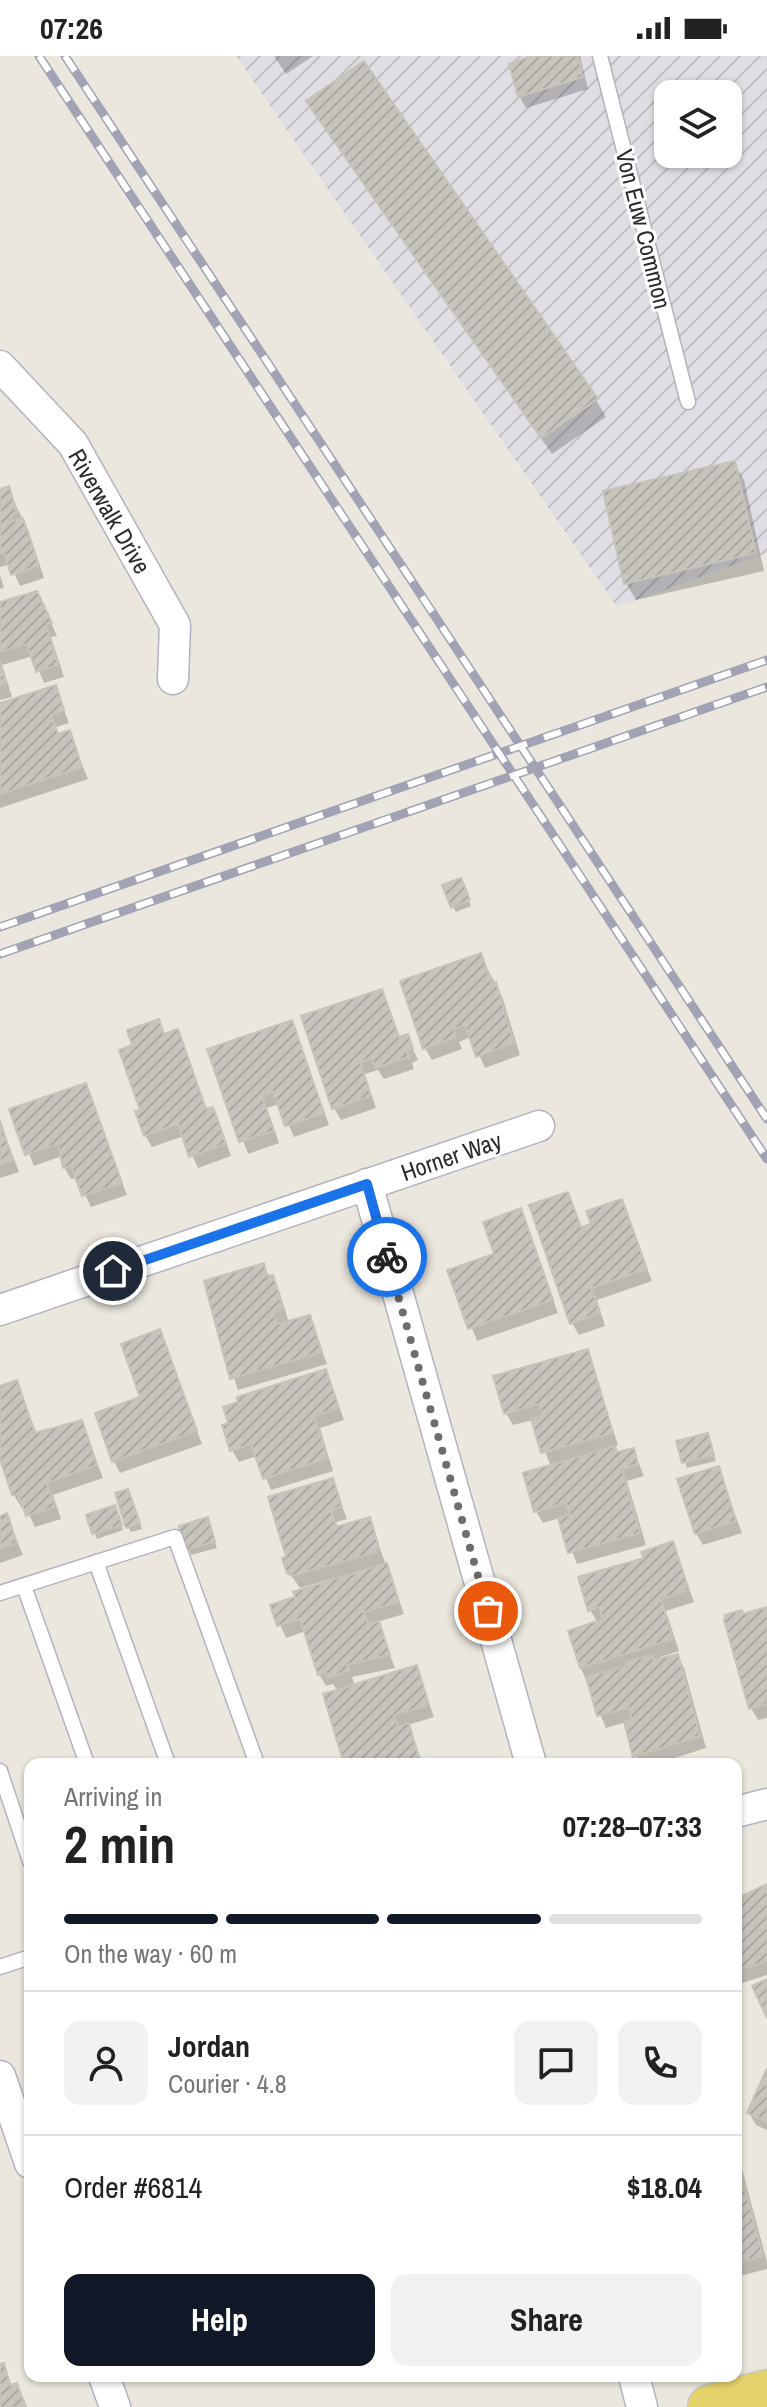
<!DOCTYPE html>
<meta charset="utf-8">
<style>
body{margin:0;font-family:"Archivo Narrow",sans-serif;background:#f2f2f2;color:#222;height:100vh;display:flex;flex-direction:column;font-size:30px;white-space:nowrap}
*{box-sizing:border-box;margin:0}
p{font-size:26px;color:#767676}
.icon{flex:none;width:44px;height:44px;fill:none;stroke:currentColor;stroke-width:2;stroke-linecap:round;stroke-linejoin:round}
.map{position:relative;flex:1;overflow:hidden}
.drawer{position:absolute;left:24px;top:1702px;width:718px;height:624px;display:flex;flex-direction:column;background:#fff;border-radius:16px;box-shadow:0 2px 6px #0004}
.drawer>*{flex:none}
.buttons{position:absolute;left:654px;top:24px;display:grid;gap:16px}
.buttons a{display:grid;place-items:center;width:88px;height:88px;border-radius:16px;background:#fff;box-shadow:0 2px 6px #0004;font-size:40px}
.pin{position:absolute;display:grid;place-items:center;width:68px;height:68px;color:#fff;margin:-34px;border:4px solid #fff;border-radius:50%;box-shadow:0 2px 8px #0007}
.courier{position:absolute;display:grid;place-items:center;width:80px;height:80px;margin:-40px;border:6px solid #1a73e8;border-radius:50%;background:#fff;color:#222;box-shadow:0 2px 10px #0007}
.summary em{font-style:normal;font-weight:700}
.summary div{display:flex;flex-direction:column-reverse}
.summary{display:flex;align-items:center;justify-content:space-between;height:136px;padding:0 40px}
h1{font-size:52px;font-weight:700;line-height:60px}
.bar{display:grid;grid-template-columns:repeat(4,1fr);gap:12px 8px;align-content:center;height:96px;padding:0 40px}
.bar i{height:10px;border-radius:6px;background:#e0e0e0}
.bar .active{background:#111827}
.bar p{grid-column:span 4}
.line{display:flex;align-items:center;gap:20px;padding:0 40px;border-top:2px solid #e0e0e0}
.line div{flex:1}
.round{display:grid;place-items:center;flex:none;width:84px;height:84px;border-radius:16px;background:#f2f2f2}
.button{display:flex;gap:16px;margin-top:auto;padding:16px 40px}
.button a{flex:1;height:92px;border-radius:16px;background:#111827;color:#fff;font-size:32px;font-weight:700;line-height:92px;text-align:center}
.button a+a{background:#f2f2f2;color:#222}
.status{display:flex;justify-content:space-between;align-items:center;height:56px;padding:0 40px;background:#fff;direction:ltr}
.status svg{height:22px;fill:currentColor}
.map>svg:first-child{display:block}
.industrial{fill:url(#industrial-furrows);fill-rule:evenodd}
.shadow{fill:#0003}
.building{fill:url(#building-hatch);stroke:#c6c3b8;stroke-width:2}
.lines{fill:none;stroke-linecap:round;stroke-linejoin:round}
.service-casing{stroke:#b2b3bd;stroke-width:17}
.minor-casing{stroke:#b2b3bd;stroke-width:33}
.primary-casing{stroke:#c8c8c8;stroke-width:47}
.service{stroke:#fff;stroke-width:14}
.minor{stroke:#fff;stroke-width:30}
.primary{stroke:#e4d26b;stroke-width:44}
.rail-casing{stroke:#a1a2b3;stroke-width:9}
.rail{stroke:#fff;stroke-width:6;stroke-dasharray:18;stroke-linecap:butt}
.done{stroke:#6e6d6a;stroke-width:8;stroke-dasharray:0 14.4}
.route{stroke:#1a73e8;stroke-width:10}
.labels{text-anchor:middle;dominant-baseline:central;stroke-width:6;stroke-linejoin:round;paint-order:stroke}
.street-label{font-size:24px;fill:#2b2b2b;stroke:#fff}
</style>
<div class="status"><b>07:26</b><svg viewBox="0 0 49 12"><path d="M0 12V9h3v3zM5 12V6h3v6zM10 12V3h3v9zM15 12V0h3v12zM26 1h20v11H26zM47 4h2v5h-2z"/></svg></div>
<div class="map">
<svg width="767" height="2351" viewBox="0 0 767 2351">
<defs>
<pattern id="industrial-furrows" width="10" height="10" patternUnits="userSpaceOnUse" patternTransform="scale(2)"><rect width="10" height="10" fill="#e0dee4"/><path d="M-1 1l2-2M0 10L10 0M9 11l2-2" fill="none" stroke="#c0bfc4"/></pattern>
<pattern id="building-hatch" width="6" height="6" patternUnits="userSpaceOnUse" patternTransform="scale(2)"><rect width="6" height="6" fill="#c7c3bd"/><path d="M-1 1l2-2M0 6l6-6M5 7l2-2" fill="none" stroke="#aba8a3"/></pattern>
</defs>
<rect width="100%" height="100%" fill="#ebe7de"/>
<path class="industrial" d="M236,0H767V497L617,551ZM668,38H728V98H668Z"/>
<g class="shadow">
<polygon points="274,0 313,0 286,18"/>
<polygon points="533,0 580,0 588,33 526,52 519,40"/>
<polygon points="319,63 596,344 606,361 552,398"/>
<polygon points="734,407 744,424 764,515 636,544 626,527"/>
<polygon points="8,433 29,476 44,522 20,530 10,508 0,511 0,435"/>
<polygon points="0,519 4,532 0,533"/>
<polygon points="0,548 43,549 57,580 51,581 64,621 44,627 33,600 2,609 12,641 0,644"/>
<polygon points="55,631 69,667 56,671 59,680 69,676 88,723 0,752 0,650"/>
<polygon points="463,830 471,850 456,856 453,851"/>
<polygon points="480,899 502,940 520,999 485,1012 471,981 459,986 462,993 432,1004 425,992"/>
<polygon points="382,935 400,982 407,980 418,1004 412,1007 414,1013 384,1023 378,1014 365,1018 376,1052 341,1064 334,1052"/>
<polygon points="158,965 166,979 177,976 184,988 207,1055 212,1053 219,1065 231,1100 198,1112 184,1080 152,1091 145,1079 135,991"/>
<polygon points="291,966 329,1069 294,1081 279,1048 267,1052 279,1087 248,1098 210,994"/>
<polygon points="85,1029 127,1139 91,1151 77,1122 71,1123 64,1111 62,1100 34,1110 12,1054"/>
<polygon points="0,1066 19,1116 0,1122"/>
<polygon points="567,1138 582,1173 593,1169 621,1145 652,1225 597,1244 605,1270 579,1279 572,1267"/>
<polygon points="520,1155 558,1257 477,1285 450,1215 496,1199"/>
<polygon points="263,1210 279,1234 289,1267 309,1261 327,1308 238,1334 208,1242"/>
<polygon points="159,1276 202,1388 120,1417 114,1405 142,1343"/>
<polygon points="587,1295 618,1389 613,1390 617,1398 633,1394 644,1420 627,1425 646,1489 577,1508 560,1462 543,1467 536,1455 551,1411 533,1364 513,1369 506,1357"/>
<polygon points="326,1315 344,1364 320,1372 333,1415 271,1434 257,1400 239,1406 232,1394"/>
<polygon points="16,1326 37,1378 81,1366 103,1422 53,1439 61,1463 35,1471 25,1450 21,1451 14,1439 0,1397 0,1332"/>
<polygon points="707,1379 716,1405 687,1412 679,1387"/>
<polygon points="718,1412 742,1477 703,1489 696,1477"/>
<polygon points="332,1425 347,1463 336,1466 338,1472 369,1463 404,1558 377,1566 395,1612 352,1621 355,1630 416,1612 434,1661 408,1669 423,1708 346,1708 338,1635 333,1628 326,1630 319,1618 306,1575 286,1582 272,1550 332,1526 331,1523 300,1532 289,1516"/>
<polygon points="128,1435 142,1473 131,1476 128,1471"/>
<polygon points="117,1457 123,1474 97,1483 88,1460"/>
<polygon points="6,1460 23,1499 0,1507 0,1462"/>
<polygon points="207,1463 217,1492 191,1499 181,1471"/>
<polygon points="672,1488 694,1546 666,1555 679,1595 660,1601 661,1604 677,1600 684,1612 706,1692 656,1708 639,1708 626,1666 606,1672 581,1612 598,1567 590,1554 646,1504"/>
<polygon points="767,1553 767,1662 758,1664 751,1652 743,1560"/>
<polygon points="767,1831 767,1919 736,1929 736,1843"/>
<polygon points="767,2017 767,2074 756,2069 749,2057"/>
<polygon points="736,2091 767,2206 767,2213 736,2221"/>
<polygon points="3,2309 12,2330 16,2329 23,2341 27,2351 0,2351"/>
</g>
<g class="building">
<polygon points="531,0 578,0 583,21 518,41 509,8"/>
<polygon points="364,5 598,343 541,382 306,45"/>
<polygon points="735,405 756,497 624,528 603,435"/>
<polygon points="9,430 17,457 11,459 13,465 23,462 39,510 11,519 4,496 0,497 0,433"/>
<polygon points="37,535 52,567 46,569 58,609 36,616 27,588 0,596 0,546"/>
<polygon points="0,607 7,628 0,630"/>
<polygon points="56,629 64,654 51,659 58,678 70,674 82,711 0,738 0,647"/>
<polygon points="461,822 470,844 451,852 442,829"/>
<polygon points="481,897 492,928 496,926 514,987 476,1001 465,969 454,973 456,981 423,993 400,925"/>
<polygon points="382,933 399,981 408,978 413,992 407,994 409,1001 375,1012 372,1002 360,1006 371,1040 332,1053 301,960"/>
<polygon points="159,963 164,978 178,973 206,1053 213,1051 226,1088 189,1101 178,1068 144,1080 135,1055 140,1054 119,994 132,989 127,974"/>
<polygon points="292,964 324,1057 285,1070 273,1036 262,1040 274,1075 239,1086 207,993"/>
<polygon points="86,1027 122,1127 82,1140 71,1109 63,1112 58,1088 25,1099 9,1053"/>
<polygon points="0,1065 13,1104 0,1108"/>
<polygon points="568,1136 581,1171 591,1168 586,1155 622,1143 647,1213 591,1232 600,1257 570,1268 529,1149"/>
<polygon points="521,1152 553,1244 468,1273 447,1214 494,1198 483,1166"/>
<polygon points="264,1207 267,1220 273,1219 283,1253 273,1256 277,1268 310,1259 322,1296 230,1323 204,1225"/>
<polygon points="160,1273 197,1375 112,1406 95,1357 140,1341 121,1288"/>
<polygon points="588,1293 613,1377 541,1397 531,1363 543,1360 539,1348 504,1358 493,1320"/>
<polygon points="326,1313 339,1352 314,1360 328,1402 263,1423 251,1388 230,1395 222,1369 228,1367 223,1351 238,1346 237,1341"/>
<polygon points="17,1324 35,1377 82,1364 97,1409 47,1427 55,1451 26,1460 18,1438 12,1439 0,1403 0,1330"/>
<polygon points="708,1377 714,1399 682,1407 676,1385"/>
<polygon points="615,1390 617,1396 634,1392 638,1408 622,1413 640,1477 568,1497 558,1462 570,1459 566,1447 534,1456 523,1417"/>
<polygon points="719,1410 736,1465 695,1478 677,1423"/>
<polygon points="333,1422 342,1451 331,1454 336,1471 370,1461 380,1495 292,1520 287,1517 282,1502 286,1501 268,1441"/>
<polygon points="128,1433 140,1467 126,1472 115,1437"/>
<polygon points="115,1449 122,1469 92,1478 86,1459"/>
<polygon points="7,1457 17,1487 0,1493 0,1460"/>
<polygon points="208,1461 215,1486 185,1494 179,1470"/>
<polygon points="673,1485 689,1534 661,1543 673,1583 580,1612 568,1575 603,1563 599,1551 588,1555 578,1521 644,1502 641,1496"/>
<polygon points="387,1507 399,1546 364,1556 368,1568 379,1565 390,1599 347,1609 349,1615 327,1622 326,1616 318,1619 300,1563 277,1570 270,1549 295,1541 293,1536"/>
<polygon points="767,1551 767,1648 749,1653 724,1564 725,1559 742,1554 743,1558"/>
<polygon points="678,1598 700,1680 633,1701 624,1666 632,1664 629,1652 597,1660 586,1621 627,1610 626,1606 652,1599 654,1604"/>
<polygon points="417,1609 429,1649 394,1659 398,1671 409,1667 419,1702 399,1708 344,1708 323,1638"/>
<polygon points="767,1828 767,1905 736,1915 736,1843"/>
<polygon points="767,1923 767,1962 752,1930"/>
<polygon points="767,2012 767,2066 747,2057"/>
<polygon points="736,2099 763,2200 736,2207"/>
<polygon points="4,2307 10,2329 17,2327 25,2351 0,2351 0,2308"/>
</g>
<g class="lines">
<defs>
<g id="service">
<polyline points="600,0 688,346"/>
<polyline points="96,1506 168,1708"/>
<polyline points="24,1530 87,1708"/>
<polyline points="0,1537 175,1481 257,1708"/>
<polyline points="0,1715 30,1805"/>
<polyline points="0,1911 30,1901"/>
</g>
<g id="minor">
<polyline points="0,310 73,388 175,569 173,623"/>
<polyline points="367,1128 531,1708"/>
<polyline points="0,1254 539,1070"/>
<polyline points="736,1756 767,1748"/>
<polyline points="0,2020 30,2107"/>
<polyline points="104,2320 115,2351"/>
<polyline points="634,2320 642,2351"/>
</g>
<polyline id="primary" points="710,2351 767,2336"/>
</defs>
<use href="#service" class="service-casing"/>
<use href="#minor" class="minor-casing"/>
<use href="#primary" class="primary-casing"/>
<use href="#service" class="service"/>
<use href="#minor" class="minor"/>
<use href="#primary" class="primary"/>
<defs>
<g id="rail">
<polyline points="39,0 767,1103"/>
<polyline points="65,0 767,1063"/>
<polyline points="0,871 767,604"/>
<polyline points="0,898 767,631"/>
</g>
</defs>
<use href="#rail" class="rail-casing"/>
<use href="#rail" class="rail"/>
</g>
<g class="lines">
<polyline class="done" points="387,1201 488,1555"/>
<polyline class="route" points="113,1215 367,1128 387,1201"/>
</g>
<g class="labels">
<g class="street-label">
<text transform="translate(644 173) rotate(76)">Von Euw Common</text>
<text transform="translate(110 455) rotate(60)">Riverwalk Drive</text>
<text transform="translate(451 1100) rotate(-19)">Horner Way</text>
</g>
</g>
</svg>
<div class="buttons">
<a><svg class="icon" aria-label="layers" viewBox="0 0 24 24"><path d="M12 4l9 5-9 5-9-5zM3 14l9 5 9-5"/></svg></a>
</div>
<div class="pin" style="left:488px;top:1555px;background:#ea580c"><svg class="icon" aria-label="bag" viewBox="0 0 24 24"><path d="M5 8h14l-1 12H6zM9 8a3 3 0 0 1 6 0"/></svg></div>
<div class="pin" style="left:113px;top:1215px;background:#1f2937"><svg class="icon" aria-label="home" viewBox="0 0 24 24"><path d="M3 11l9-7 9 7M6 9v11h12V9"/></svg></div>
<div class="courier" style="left:387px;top:1201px"><svg class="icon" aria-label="bike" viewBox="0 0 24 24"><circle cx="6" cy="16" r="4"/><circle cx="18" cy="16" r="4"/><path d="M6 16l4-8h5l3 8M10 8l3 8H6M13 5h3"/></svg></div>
<section class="drawer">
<div class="summary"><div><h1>2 min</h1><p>Arriving in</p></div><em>07:28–07:33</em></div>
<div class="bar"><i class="active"></i><i class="active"></i><i class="active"></i><i></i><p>On the way · 60 m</p></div>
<div class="line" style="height:144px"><a class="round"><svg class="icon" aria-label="person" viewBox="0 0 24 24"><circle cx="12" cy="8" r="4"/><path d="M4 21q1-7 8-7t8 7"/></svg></a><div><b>Jordan</b><p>Courier · 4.8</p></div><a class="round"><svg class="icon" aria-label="chat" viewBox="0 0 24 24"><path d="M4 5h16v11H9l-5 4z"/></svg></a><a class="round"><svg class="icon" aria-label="phone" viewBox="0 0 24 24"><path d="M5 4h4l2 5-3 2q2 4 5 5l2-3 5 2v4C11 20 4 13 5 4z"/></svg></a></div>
<div class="line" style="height:104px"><div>Order #6814</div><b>$18.04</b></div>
<div class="button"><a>Help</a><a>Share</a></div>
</section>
</div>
